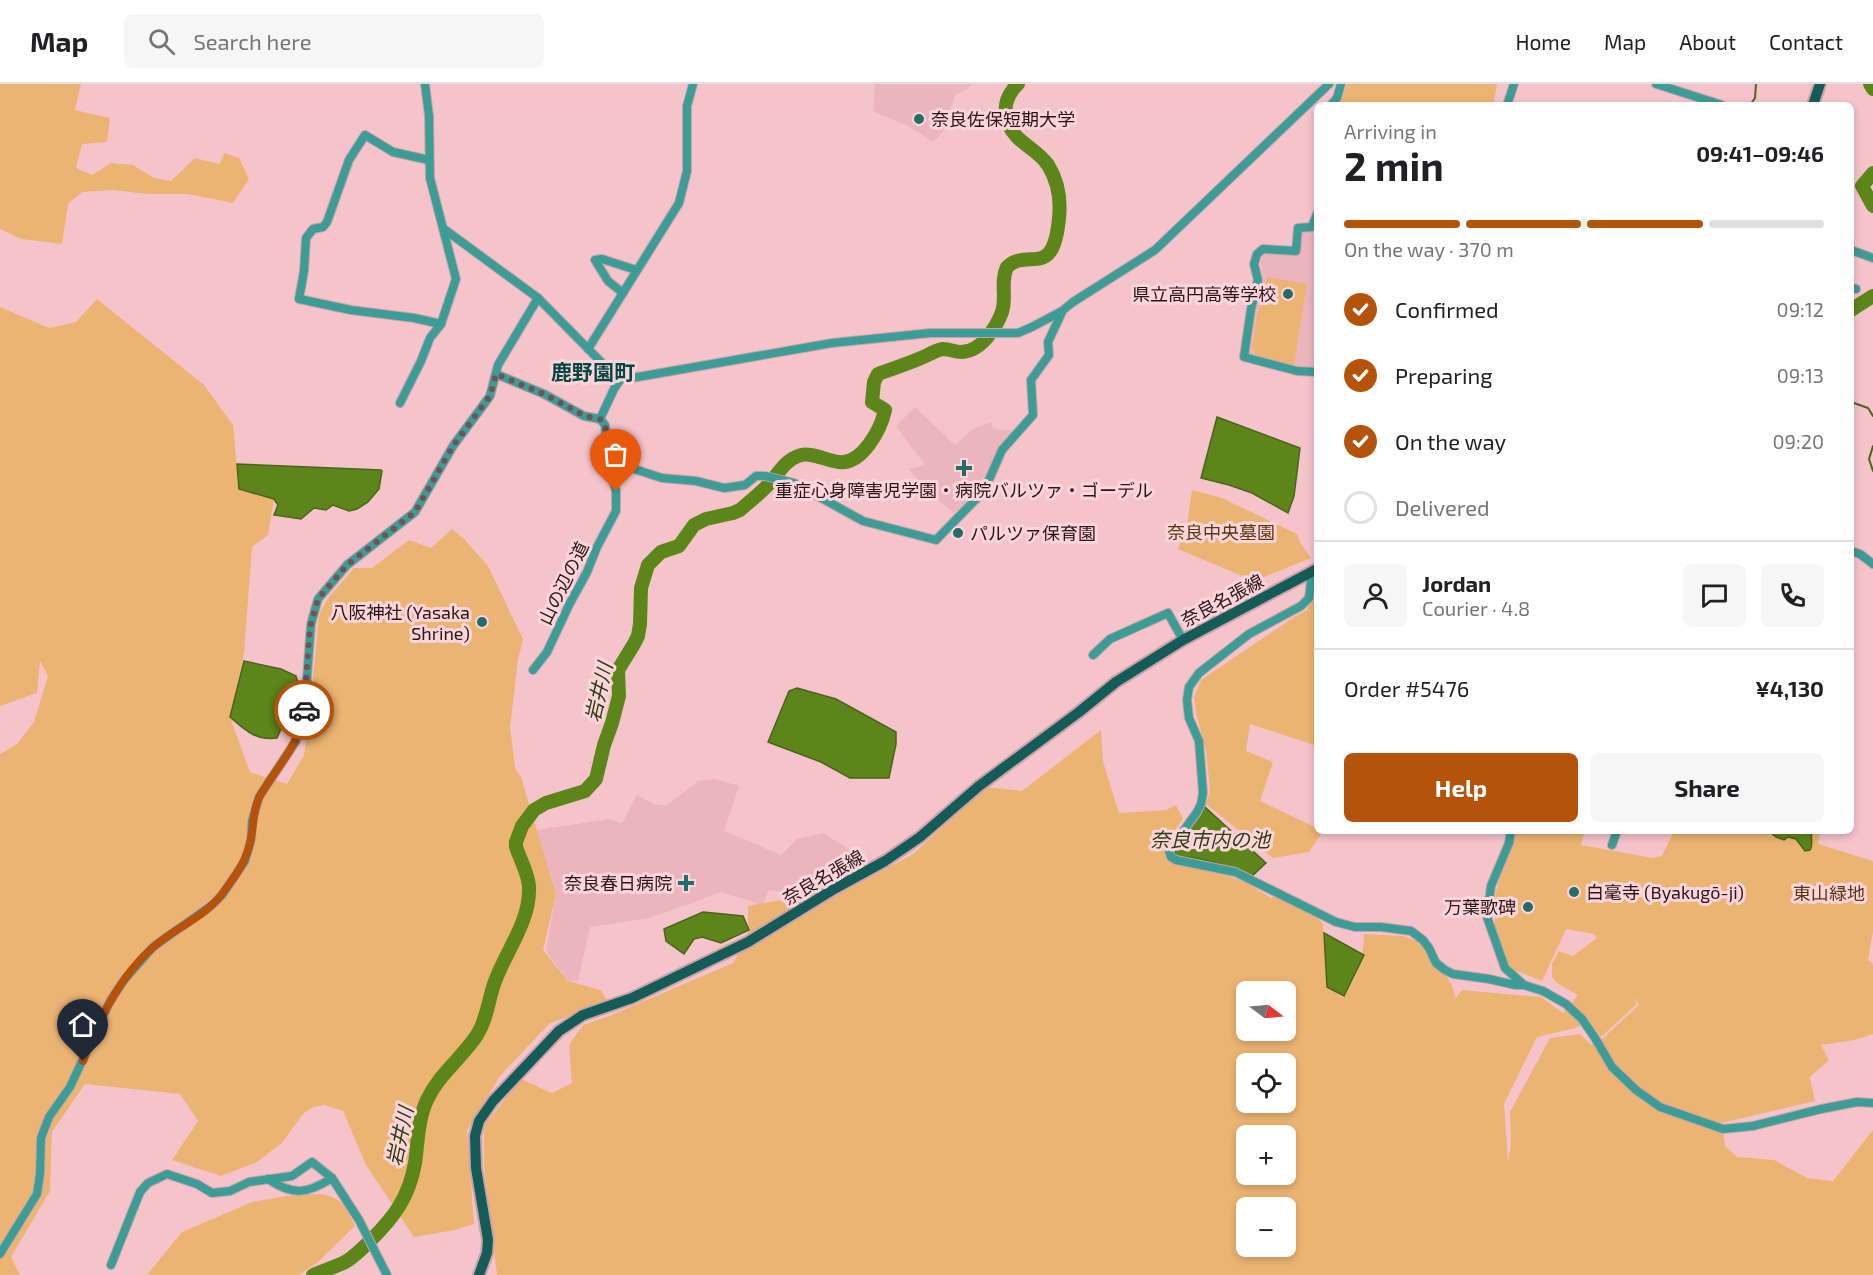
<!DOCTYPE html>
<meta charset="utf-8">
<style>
body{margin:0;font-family:"Exo 2","Noto Sans JP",sans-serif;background:#f6f6f6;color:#202124;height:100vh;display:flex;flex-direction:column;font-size:22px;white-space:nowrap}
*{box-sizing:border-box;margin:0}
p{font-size:20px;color:#757577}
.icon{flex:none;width:33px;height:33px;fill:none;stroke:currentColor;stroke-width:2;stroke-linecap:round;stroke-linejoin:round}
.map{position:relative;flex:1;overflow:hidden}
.sheet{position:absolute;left:1314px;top:18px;width:540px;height:732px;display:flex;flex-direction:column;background:#fff;border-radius:9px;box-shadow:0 3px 9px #0003}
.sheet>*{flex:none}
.needle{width:39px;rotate:106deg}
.controls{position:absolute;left:1236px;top:897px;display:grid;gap:12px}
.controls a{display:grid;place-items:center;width:60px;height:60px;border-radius:9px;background:#fff;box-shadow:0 3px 9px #0003;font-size:30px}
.pin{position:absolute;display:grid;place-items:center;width:51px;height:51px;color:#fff;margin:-62px -26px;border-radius:50% 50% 50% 0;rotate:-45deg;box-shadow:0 0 6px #0007}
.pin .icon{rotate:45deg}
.courier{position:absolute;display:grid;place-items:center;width:60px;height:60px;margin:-30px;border:4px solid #b45309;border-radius:50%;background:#fff;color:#222;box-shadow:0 2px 8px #0007}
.headline em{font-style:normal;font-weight:700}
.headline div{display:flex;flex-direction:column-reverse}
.headline{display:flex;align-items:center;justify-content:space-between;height:102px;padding:0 30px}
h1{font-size:39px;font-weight:700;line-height:45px}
.bar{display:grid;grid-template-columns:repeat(4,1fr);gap:9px 6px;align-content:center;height:72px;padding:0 30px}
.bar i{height:8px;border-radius:4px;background:#e0e0e0}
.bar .selected{background:#b45309}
.bar p{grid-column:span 4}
.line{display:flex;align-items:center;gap:15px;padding:0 30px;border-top:2px solid #e0e0e0}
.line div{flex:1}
.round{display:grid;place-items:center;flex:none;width:63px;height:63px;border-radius:9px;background:#f6f6f6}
ol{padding:0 30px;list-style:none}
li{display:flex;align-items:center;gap:18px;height:66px}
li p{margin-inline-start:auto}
li .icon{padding:6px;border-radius:50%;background:#b45309;color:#fff;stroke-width:4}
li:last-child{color:#757577}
li i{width:33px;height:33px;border:3px solid #e0e0e0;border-radius:50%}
.primary-button{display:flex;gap:12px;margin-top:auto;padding:12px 30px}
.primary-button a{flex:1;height:69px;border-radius:9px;background:#b45309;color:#fff;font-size:24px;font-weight:700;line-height:69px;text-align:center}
.primary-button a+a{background:#f6f6f6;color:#202124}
header{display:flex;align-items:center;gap:36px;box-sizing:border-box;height:84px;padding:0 30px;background:#fff;border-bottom:2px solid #e0e0e0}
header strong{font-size:28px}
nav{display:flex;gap:33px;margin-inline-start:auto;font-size:21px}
.search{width:420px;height:54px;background:#f6f6f6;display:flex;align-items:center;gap:15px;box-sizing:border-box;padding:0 21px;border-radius:9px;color:#757577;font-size:22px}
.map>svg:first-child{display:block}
.built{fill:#ecb5bd}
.green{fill:#ecb473;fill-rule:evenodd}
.water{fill:#5c861a;stroke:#4c6419;stroke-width:1.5}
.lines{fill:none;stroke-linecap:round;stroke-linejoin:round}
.stream{stroke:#4c6419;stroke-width:2}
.river{stroke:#5c861a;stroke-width:14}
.minor-casing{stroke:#cca1a7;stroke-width:10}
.major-casing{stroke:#cca1a7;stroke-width:14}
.minor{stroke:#3c9d96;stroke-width:8}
.major{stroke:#145c58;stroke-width:10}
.done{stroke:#6e5357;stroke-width:6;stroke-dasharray:0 10.8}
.route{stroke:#b45309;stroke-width:8}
.poi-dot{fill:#226d68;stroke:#fcd4d9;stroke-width:2}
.labels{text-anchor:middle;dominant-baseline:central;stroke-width:6;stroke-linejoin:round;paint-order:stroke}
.poi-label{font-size:18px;fill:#261618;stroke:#fcd4d9;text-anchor:end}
.park-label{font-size:18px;fill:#573811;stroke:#fcd4d9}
.street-label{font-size:18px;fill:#261618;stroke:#fcd4d9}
.water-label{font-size:20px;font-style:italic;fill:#2b3d14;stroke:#fcd4d9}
.quarter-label{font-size:21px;font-weight:bold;fill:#034642;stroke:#fcd4d9}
</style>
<header>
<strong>Map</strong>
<div class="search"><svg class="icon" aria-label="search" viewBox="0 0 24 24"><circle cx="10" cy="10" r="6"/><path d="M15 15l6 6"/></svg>Search here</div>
<nav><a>Home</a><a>Map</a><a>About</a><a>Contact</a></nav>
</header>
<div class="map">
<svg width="1873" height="1191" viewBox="0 0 1873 1191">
<rect width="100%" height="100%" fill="#f5c4cb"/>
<g class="built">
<polygon points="875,0 971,0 969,4 955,11 943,48 933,58 908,42 873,27"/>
<polygon points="1317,136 1317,286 1297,284 1251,275 1248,270 1254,226 1263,194 1260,178 1262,173 1267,168 1299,169 1302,146"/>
<polygon points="915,323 955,361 973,345 991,338 993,345 1013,347 1000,366 980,407 954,429 921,402 909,385 925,381 896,342"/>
<polygon points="715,695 739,702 724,747 781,771 797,755 823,749 868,777 830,793 789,824 782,808 769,806 763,821 721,808 650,834 590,843 578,897 568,897 546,867 556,810 528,756 537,746 609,735 622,739 637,711 655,720 666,722 698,697"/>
</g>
<g class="green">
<polygon points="0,0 81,0 75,26 110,34 107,58 82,60 76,84 92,91 111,79 133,81 154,94 171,97 195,74 219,80 225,69 239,74 249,95 233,119 188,110 147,110 113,106 82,108 68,120 62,160 21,155 0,145"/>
<polygon points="1347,0 1495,0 1497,1 1493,21 1338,21 1341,17"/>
<polygon points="1267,193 1307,200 1294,281 1256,271 1252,264 1257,232"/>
<polygon points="97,215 204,301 233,341 239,405 274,415 268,451 252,463 244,569 230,633 250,688 287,700 304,671 309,637 319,531 328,514 354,484 372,484 409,456 431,464 452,445 465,456 488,482 523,555 518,576 510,643 515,684 521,693 556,810 543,866 568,897 601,906 607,917 549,940 500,992 467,1046 474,1140 455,1146 414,1153 366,1081 343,1027 324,1021 313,1023 303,1030 282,1059 257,1078 221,1092 172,1076 198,1037 180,1010 85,1000 52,1048 50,1107 11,1173 20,1191 0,1191 0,670 17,660 34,638 48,592 40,577 37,609 0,622 0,223 49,244 76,238"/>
<polygon points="1192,406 1222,414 1297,450 1301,460 1311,474 1254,497 1178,465 1187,441"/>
<polygon points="1317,488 1317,662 1250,640 1246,667 1273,678 1260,717 1317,744 1317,747 1323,747 1309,768 1273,774 1206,720 1210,707 1206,666 1196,629 1194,613 1201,596 1294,533 1307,526 1311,518 1315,489"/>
<path d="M1101,646L1103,678L1119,729L1166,726L1176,721L1183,735L1162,765L1171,779L1223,790L1245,798L1271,814L1284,807L1301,816L1323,840L1327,902L1343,914C1356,895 1364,873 1364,850L1403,852L1429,861L1452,902L1456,914L1462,906L1541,913L1563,929L1578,911L1557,899L1552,893V880L1559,867L1573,872L1597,854L1594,850L1566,845L1542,897L1509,884L1495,848V811L1513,747H1585L1581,761L1653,774L1662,772L1674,747H1821L1818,760L1873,777V848L1868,876L1873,880V950L1855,956L1821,961L1829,976L1810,993L1815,1017L1722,1039L1725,1062L1737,1073L1774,1076L1807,1094L1833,1097L1873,1046V1191H497L484,1081V1042L521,995L552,1009L572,999L569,961L583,941L609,932L733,879L748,852V822L780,816L800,831L913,770L987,703L1022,707ZM1246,908H1286V946H1246ZM1633,911L1639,921L1602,955L1591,961L1580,950L1550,954L1510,1028L1511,1061L1508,1077L1504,1020L1537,953L1575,944L1590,938L1601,953L1637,920ZM1246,980H1286V1018H1246ZM1246,1052H1286V1090H1246ZM1246,1124H1286V1162H1246Z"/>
<path d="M321,1110C344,1115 346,1122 355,1142L318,1178L299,1191H147L182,1148L252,1118L285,1112Z"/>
</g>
<g class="water">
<polygon points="1217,333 1300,364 1294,412 1288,429 1252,409 1229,401 1201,394"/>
<polygon points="237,380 381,386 382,387 379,405 368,418 357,425 349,427 333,421 326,426 314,424 301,435 274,431 278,421 274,415 239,405"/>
<path d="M244,577L281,585L296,592L301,610L291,639L284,638L277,654C256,657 245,646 230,633Z"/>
<polygon points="797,604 836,615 896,648 896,660 889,694 850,694 821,678 768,658 789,607"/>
<path d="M1205,723L1266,779L1252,792C1227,781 1203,774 1176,772L1175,768Z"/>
<path d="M1770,747H1812C1810,754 1814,760 1810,766L1805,767L1796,755L1788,753L1784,756L1776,753L1770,748Z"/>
<polygon points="703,828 743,832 749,846 721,859 702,853 694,855 684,870 666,857 664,845"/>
<polygon points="1324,849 1364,871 1344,912 1327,903"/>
</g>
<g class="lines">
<g class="stream">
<polyline points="1750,21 1755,14 1756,0"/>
<polyline points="1851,318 1868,324 1873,332"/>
<polyline points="1873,362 1869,375 1873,387"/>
</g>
<g class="river">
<polyline points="1870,0 1873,5"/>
<polyline points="1873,89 1862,102 1873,122"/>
<polyline points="1851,226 1873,212"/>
<path d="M313,1191C324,1186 336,1183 347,1177C356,1171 363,1164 371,1156C395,1132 409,1113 415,1079C418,1058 418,1035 427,1016C439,990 461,975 477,951C487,935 488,918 494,900C505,868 531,837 529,802C528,789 520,775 516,763V758L522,742L534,726L546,719L585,707L596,695L604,661L612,639L619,612L618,586L634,560L638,552L640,540L641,504L648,481L661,468L679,462L694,441L706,435L733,429L740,426C751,416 765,406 774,394C781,385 787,376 798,372C811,367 826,377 839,378C862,381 881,345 885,326L872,318L874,298L878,290C892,285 907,280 921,274C928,271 936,266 943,265C949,265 955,268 961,268C981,268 996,244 1002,228C1007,213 1000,198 1007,183C1022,169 1039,181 1049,169C1056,161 1058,145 1059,134C1061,115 1058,97 1048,81C1040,69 1027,63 1017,53C1002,37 1001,16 1018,0"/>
</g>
<defs>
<g id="minor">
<polyline points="1656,0 1722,21"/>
<polyline points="1331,21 1337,14 1341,0"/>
<polyline points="1507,21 1514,0"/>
<polyline points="429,76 393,68 365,51 349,76 327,138 323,143 313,145 306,154 304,187 299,215 351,226 414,234 441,240"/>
<polyline points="1317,130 1312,143 1298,144 1296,167 1263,165 1257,170 1254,180 1258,196 1251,225 1244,273 1297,287 1317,288"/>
<polyline points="444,145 538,214 608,285 632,294 832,259 930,249 1018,249 1032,243 1062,227 1073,218 1155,166 1329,0"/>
<polyline points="1851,166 1873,174"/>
<polyline points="1851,204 1856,205"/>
<polyline points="623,209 608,197 595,176 602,175 636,186"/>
<polyline points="588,265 679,119 687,87 687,22 693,0"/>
<polyline points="496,290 544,310 584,332 600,335 605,341 611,389 616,407 616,427 597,463 587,488 570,519 547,568 533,586"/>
<polyline points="400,319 421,277 430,254 441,240 456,195 430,94 429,32 425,0"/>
<polyline points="600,335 614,305 623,292"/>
<polyline points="607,352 620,375 631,384 662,394 696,397 724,404 745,401 756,392 765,392 794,399 863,437 936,456 981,410 988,398 1002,366 1033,331 1031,296 1049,271 1048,258 1062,228"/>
<polyline points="1851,467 1860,470 1873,480"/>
<polyline points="1308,490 1311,497 1309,514 1301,522 1249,550 1199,589 1189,603 1187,616 1189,634 1199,657 1203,709 1201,720 1197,728 1169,767 1171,773 1176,776 1235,788 1336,838 1355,843 1381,843 1411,847 1423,856 1429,864 1436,879 1445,886 1453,890 1489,895 1515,901 1524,901 1543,907 1566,920 1582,935 1595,954 1612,983 1636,1006 1660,1023 1723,1045 1753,1042 1821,1025 1857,1018 1873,1019"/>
<polyline points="1093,571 1110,555 1168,529 1183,556"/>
<polyline points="1511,747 1509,759 1491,802 1487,833 1505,884 1524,901"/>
<polyline points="1612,761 1617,747"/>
<path d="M268,1095C293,1112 307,1110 332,1094"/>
<polyline points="0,1170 37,1110 40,1090 41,1054 49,1033 70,1003 110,917 124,896 153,863 212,821 222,811 245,777 251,756 252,737 259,713 296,657 304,633 311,540 318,515 347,481 415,428 453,362 490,312 498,281 538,214"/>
<polyline points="111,1181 140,1108 148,1099 167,1090 197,1100 212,1109 230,1107 249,1098 292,1092 312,1078 332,1094 359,1136 387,1191"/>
</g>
<g id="major">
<polyline points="1813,21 1820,0"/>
<polyline points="479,1191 487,1169 488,1156 476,1084 475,1052 479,1037 493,1017 559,947 583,931 632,914 748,858 834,805 885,777 920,753 979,702 1079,628 1116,598 1183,556 1317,485"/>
</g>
</defs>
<use href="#minor" class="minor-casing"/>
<use href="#major" class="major-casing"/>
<use href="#minor" class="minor"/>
<use href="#major" class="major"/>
</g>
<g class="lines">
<polyline class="done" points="304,626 309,554 311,540 318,515 347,481 415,428 453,362 490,312 496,290 544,310 585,332 600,335 605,341 611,388 616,407"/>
<path class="route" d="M83,977C99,933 126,881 165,854C184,840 208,829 222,810C234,794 246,778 250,759C254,744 252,729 259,714C261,709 265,704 268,699C283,676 302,654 304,626"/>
</g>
<g class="poi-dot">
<circle cx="919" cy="35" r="6"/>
<circle cx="1288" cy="210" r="6"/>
<path d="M961 375h6v6h6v6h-6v6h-6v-6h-6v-6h6z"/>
<circle cx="958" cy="449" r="6"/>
<circle cx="482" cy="538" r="6"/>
<path d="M683 790h6v6h6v6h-6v6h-6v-6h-6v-6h6z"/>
<circle cx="1574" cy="808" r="6"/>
<circle cx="1528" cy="823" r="6"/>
</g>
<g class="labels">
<g class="poi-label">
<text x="931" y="35" text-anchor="start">奈良佐保短期大学</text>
<text x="1276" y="210">県立高円高等学校</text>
<text x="964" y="406" text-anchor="middle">重症心身障害児学園・病院バルツァ・ゴーデル</text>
<text x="970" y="449" text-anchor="start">パルツァ保育園</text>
<text x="470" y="528">八阪神社 (Yasaka<tspan x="470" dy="21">Shrine)</tspan></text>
<text x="672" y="799">奈良春日病院</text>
<text x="1586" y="808" text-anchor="start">白毫寺 (Byakugō-ji)</text>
<text x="1516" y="823">万葉歌碑</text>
</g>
<g class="park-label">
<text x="1221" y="448">奈良中央墓園</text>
<text x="1829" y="809">東山緑地</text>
</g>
<g class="street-label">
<text transform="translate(563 499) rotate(-64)">山の辺の道</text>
<text transform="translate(1222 516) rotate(-28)">奈良名張線</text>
<text transform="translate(823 793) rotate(-30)">奈良名張線</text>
</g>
<g class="water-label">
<text transform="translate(598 608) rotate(-77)">岩井川</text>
<text x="1210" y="755">奈良市内の池</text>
<text transform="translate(399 1052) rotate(-78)">岩井川</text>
</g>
<g class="quarter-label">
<text x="593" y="287">鹿野園町</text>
</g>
</g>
</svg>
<div class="controls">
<a><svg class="needle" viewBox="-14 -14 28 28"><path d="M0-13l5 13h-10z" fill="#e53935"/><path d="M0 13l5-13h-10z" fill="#757577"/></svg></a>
<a><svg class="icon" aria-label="locate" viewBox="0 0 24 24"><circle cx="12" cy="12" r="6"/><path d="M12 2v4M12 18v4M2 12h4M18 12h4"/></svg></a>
<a>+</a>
<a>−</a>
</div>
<div class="pin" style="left:616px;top:407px;background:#ea580c"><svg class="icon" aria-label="bag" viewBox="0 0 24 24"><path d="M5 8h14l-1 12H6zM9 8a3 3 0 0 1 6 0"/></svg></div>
<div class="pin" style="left:83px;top:977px;background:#1f2937"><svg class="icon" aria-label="home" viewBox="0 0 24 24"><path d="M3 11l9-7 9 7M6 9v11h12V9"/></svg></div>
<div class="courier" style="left:304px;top:626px"><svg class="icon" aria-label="car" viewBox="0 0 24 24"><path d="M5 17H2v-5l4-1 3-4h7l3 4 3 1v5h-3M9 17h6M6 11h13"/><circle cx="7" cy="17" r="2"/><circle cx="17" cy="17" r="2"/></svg></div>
<section class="sheet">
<div class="headline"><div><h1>2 min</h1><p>Arriving in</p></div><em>09:41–09:46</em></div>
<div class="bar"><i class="selected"></i><i class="selected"></i><i class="selected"></i><i></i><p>On the way · 370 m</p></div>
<ol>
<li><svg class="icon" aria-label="check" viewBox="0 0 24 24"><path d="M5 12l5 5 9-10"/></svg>Confirmed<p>09:12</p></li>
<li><svg class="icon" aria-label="check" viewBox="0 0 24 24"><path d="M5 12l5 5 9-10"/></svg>Preparing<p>09:13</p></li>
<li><svg class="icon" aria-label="check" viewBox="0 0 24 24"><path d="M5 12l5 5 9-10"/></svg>On the way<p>09:20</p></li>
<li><i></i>Delivered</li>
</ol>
<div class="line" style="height:108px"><a class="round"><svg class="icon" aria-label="person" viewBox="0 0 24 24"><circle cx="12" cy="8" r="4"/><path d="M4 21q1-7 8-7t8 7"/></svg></a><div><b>Jordan</b><p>Courier · 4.8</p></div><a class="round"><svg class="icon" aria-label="chat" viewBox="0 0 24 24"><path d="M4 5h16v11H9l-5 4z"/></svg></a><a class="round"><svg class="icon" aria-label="phone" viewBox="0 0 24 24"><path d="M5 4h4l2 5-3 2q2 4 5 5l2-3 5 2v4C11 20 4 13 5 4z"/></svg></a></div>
<div class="line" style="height:78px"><div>Order #5476</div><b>¥4,130</b></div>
<div class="primary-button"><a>Help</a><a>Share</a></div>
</section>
</div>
